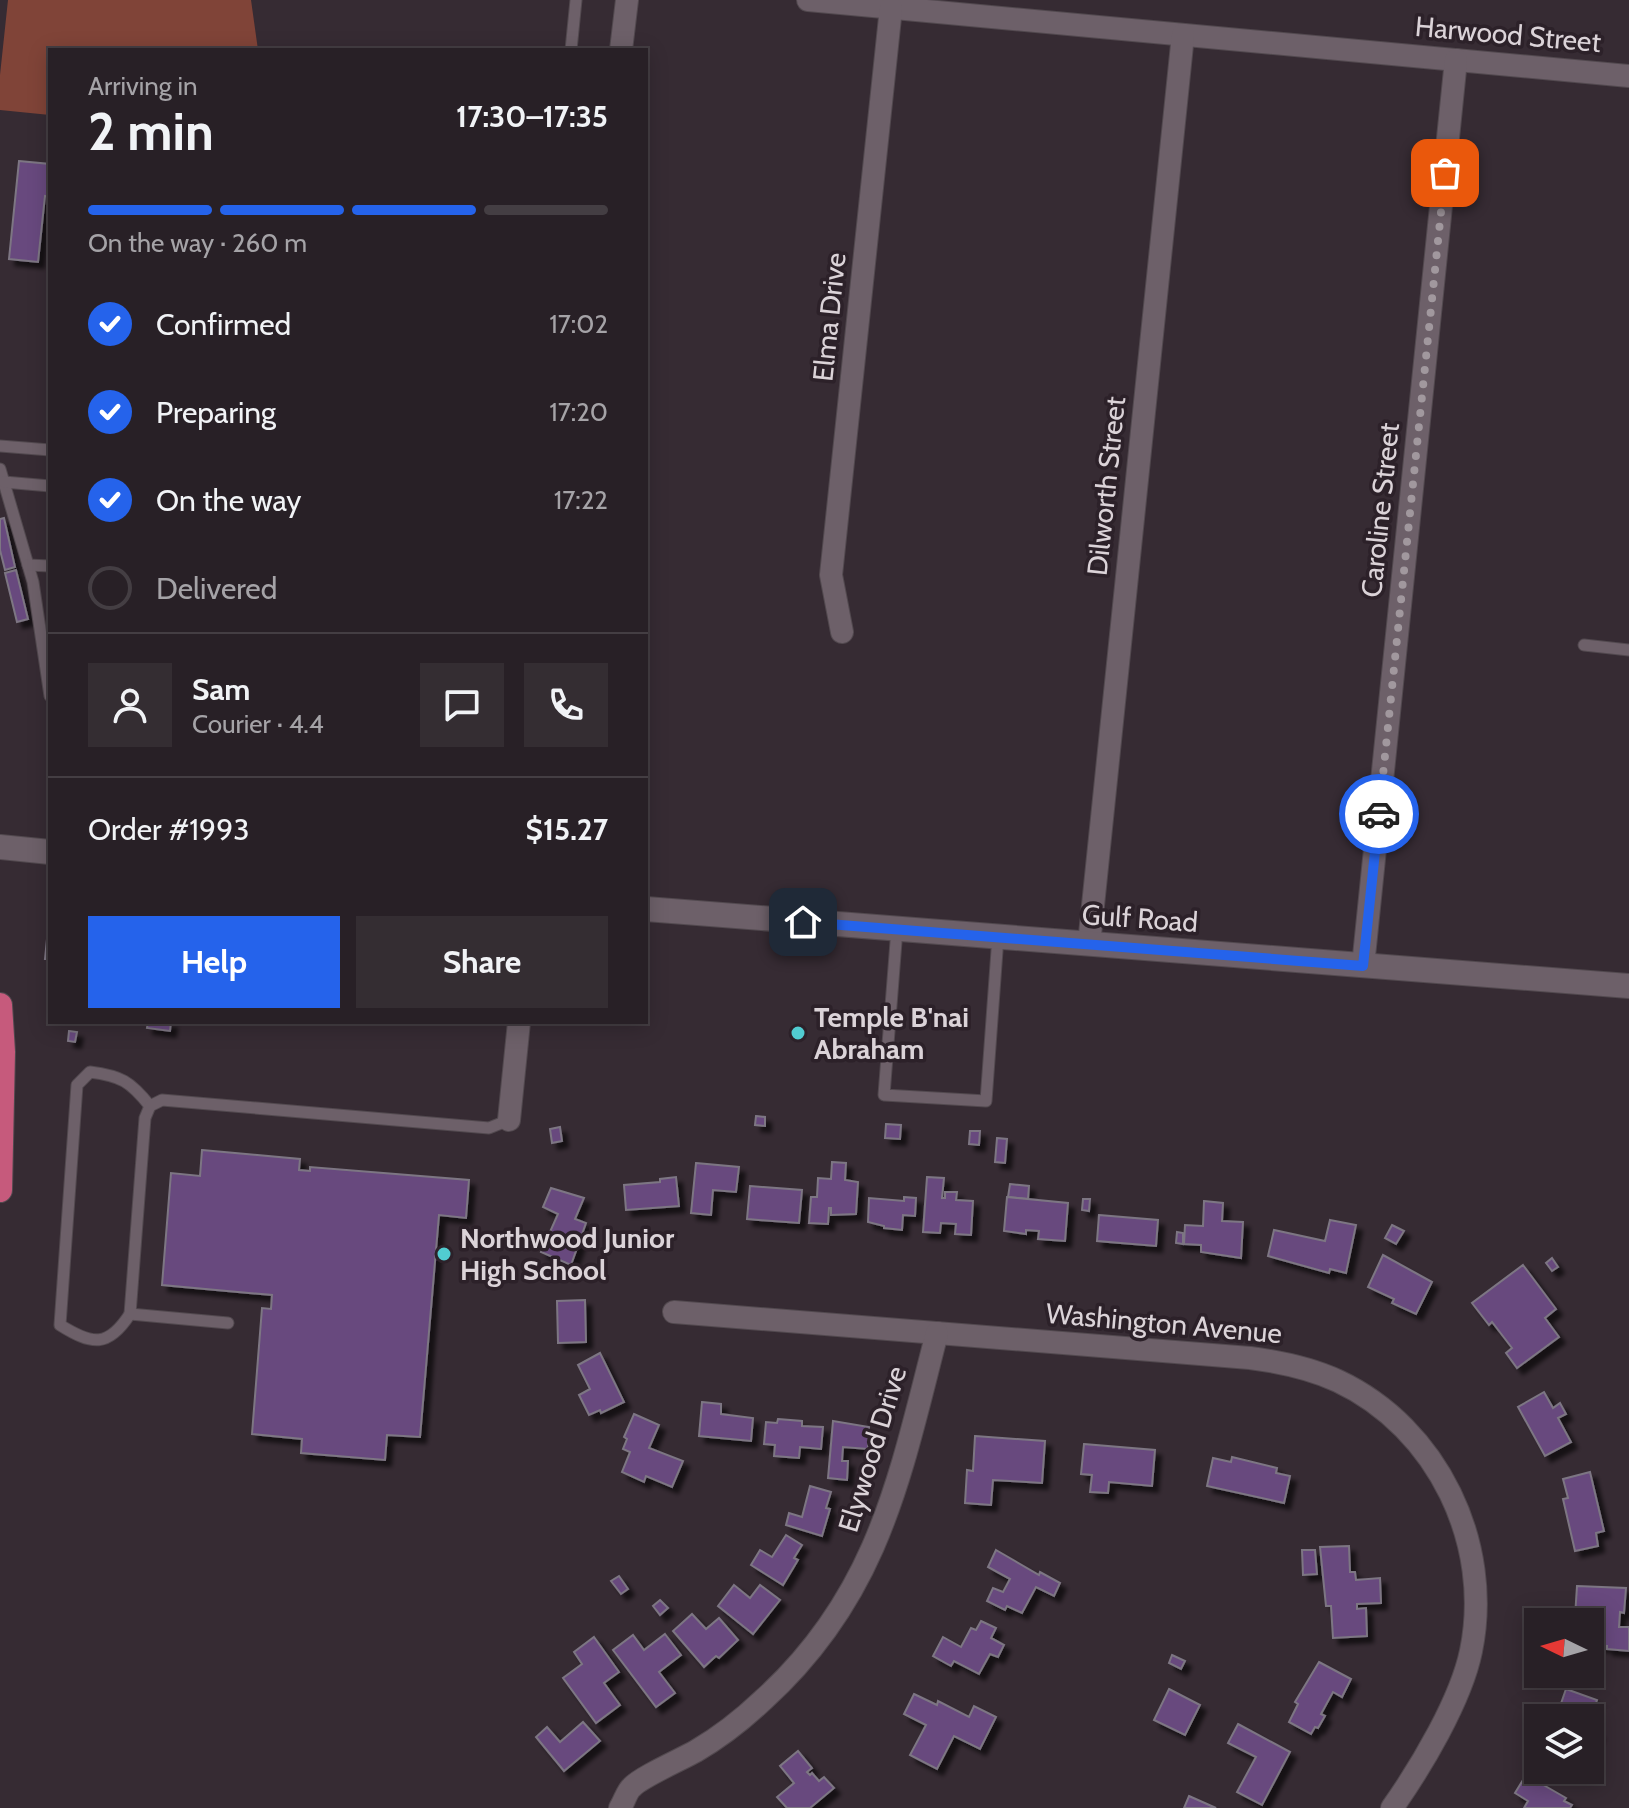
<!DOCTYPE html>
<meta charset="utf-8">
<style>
body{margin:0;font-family:Cabin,sans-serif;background:#342d32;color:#f1f3f6;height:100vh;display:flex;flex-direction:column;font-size:30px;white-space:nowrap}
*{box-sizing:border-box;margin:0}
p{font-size:26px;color:#a5a3a7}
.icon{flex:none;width:44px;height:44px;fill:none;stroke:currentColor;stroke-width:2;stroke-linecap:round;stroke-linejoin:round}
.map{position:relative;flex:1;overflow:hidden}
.sheet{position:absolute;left:48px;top:48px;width:600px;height:976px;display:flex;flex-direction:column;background:#282026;border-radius:0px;box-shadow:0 4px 20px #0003,0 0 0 2px #443e43}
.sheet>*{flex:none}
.needle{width:52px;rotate:275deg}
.buttons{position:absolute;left:1524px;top:1608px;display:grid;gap:16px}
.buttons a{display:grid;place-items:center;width:80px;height:80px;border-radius:0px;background:#282026;box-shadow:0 4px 20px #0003,0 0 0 2px #443e43;font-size:40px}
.pin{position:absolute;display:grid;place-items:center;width:68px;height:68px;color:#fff;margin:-34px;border-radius:16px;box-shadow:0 4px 12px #0006}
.courier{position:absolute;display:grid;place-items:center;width:80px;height:80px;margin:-40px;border:6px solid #2563eb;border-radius:50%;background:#fff;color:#222;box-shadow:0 2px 10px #0007}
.summary em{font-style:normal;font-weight:800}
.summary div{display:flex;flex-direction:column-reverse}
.summary{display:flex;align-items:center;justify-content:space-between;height:136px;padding:0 40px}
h1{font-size:52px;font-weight:800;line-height:60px}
.bar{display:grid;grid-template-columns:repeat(4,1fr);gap:12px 8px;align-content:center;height:96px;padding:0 40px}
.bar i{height:10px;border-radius:6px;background:#443e43}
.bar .active{background:#2563eb}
.bar p{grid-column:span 4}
.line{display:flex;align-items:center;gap:20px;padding:0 40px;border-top:2px solid #443e43}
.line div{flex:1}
.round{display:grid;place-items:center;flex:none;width:84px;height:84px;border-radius:0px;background:#342d32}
ol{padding:0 40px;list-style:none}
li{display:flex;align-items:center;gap:24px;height:88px}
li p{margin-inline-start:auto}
li .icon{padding:8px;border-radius:50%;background:#2563eb;color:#fff;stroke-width:4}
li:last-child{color:#a5a3a7}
li i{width:44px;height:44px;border:4px solid #443e43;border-radius:50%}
.primary-button{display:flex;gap:16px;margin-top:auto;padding:16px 40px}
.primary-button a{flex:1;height:92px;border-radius:0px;background:#2563eb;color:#fff;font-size:32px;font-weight:800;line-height:92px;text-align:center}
.primary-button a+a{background:#342d32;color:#f1f3f6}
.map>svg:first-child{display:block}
.green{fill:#804438}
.building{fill:#674a7e;stroke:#7d7683;stroke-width:2;filter:url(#shadow)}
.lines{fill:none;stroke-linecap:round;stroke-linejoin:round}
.service-casing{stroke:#52494f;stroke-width:13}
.minor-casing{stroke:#52494f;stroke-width:24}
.tertiary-casing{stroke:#52494f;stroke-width:26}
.trunk-casing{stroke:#52494f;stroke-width:26}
.service{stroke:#6d6069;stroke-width:11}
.minor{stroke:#6d6069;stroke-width:22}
.tertiary{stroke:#6d6069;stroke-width:24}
.trunk{stroke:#c65a7c;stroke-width:24}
.done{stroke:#a1989e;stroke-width:8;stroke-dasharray:0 14.4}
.route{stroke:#2563eb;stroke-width:10}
.poi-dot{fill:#51ccd1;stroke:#2c2129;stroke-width:3}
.labels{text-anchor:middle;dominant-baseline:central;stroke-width:7;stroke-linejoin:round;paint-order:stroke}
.street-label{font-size:28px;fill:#dbd3d8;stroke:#2c2129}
.poi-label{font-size:28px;font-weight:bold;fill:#dbd3d8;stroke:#2c2129;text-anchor:start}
</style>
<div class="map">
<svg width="1629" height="1808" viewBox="0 0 1629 1808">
<defs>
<filter id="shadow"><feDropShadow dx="6" dy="6" stdDeviation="2" flood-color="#0009"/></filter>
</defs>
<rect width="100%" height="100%" fill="#362b33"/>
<polygon class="green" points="8,0 251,0 258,50 50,50 50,115 0,110 0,75"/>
<g class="building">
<polygon points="19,161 50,164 50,197 45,196 38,262 9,259"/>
<polygon points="4,518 15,567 5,570 0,550 0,519"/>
<polygon points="16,570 28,619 17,622 5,573"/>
<polygon points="47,939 50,939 50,959 45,959"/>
<polygon points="148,1022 171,1022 170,1031 147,1028"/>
<polygon points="69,1031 77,1032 75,1042 68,1041"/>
<polygon points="756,1116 765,1117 765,1126 755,1125"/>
<polygon points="886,1124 901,1125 900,1139 885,1138"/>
<polygon points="560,1127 562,1141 552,1143 550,1129"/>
<polygon points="970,1131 980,1131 979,1145 969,1144"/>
<polygon points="997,1138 1007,1139 1005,1163 995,1162"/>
<polygon points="202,1150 300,1159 299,1170 310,1171 310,1167 469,1180 466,1218 439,1215 420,1437 387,1435 385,1460 301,1453 302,1439 252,1434 262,1308 271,1309 272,1295 162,1285 171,1173 200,1176"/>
<polygon points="832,1162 846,1163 845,1180 858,1182 856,1214 831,1215 831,1208 829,1208 828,1224 809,1223 811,1197 817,1197 818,1178 831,1179"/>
<polygon points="696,1163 739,1167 736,1192 713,1190 711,1215 691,1213"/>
<polygon points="676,1177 679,1206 626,1210 624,1185 660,1182 660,1179"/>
<polygon points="927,1177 944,1178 942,1198 945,1198 945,1192 957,1192 956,1200 973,1201 971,1235 955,1234 956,1224 941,1223 940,1233 923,1232"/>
<polygon points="1010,1184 1029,1186 1028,1199 1008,1197"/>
<polygon points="750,1186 802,1190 799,1223 747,1219"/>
<polygon points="551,1188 584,1198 575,1219 586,1223 571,1265 541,1252 558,1214 543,1207"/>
<polygon points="904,1197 916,1198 915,1216 903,1215 902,1230 884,1228 884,1226 868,1222 869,1198 904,1201"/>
<polygon points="1007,1197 1068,1203 1065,1241 1038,1239 1039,1231 1026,1230 1026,1234 1004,1231"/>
<polygon points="1083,1199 1090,1199 1089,1211 1082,1210"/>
<polygon points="1204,1201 1223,1203 1222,1221 1243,1222 1241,1258 1201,1252 1201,1245 1184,1244 1185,1225 1203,1226"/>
<polygon points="1099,1215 1158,1220 1156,1246 1097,1241"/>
<polygon points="1330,1220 1356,1225 1346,1273 1330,1269 1329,1273 1268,1256 1274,1230 1325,1241"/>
<polygon points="1392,1225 1404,1231 1396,1244 1385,1238"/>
<polygon points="1177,1232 1183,1233 1183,1244 1176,1243"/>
<polygon points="1383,1255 1432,1282 1416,1314 1392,1303 1394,1299 1368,1287"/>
<polygon points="1552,1258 1558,1267 1552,1271 1546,1263"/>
<polygon points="1523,1265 1556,1309 1545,1318 1559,1337 1517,1368 1506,1353 1512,1348 1492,1322 1489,1325 1472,1303"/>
<polygon points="585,1300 586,1342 558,1343 557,1301"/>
<polygon points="600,1353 624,1402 601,1413 600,1410 589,1415 579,1395 590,1389 578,1365"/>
<polygon points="1544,1392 1553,1408 1560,1403 1566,1414 1558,1418 1571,1442 1545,1456 1518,1407"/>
<polygon points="702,1402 721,1404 721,1414 753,1418 751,1441 699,1436"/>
<polygon points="634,1414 659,1425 649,1448 683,1461 672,1487 646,1476 644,1482 622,1472 630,1452 623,1449 627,1439 624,1437"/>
<polygon points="778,1419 802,1421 802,1426 823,1427 821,1449 800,1447 799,1458 774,1456 775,1445 764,1444 766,1422 777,1423"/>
<polygon points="833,1421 869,1427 868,1449 843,1447 842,1461 848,1461 847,1480 828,1478"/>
<polygon points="975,1436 1045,1441 1042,1483 993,1480 991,1505 965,1503 967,1470 973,1471"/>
<polygon points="1084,1444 1155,1450 1152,1486 1109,1482 1108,1493 1090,1492 1092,1475 1081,1474"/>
<polygon points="1232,1457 1277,1468 1276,1473 1290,1476 1284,1503 1207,1486 1213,1458 1231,1462"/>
<polygon points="1590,1472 1604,1531 1596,1533 1598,1546 1575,1551 1563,1499 1568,1498 1563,1479"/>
<polygon points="810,1486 831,1492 826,1508 830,1509 822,1536 786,1525 789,1513 802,1517"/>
<polygon points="786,1535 802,1545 794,1558 798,1560 783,1585 751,1565 760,1550 772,1557"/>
<polygon points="1349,1546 1350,1572 1355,1572 1356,1580 1380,1578 1381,1603 1357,1604 1357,1609 1366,1608 1367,1636 1333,1638 1331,1606 1326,1606 1320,1547"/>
<polygon points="996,1550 1039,1575 1040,1572 1060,1583 1054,1596 1036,1587 1022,1613 1007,1606 1005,1610 987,1601 993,1588 1003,1592 1010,1579 988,1567"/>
<polygon points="1302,1550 1315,1550 1317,1574 1303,1575"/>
<polygon points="619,1576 628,1589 621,1594 611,1581"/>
<polygon points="734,1585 750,1598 760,1585 780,1600 753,1634 718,1606"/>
<polygon points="1577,1586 1626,1588 1624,1613 1620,1612 1619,1627 1629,1627 1629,1651 1607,1649 1607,1646 1590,1645 1590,1622 1571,1622 1571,1617 1575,1617"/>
<polygon points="660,1600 668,1608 660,1615 653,1606"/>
<polygon points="692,1614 706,1629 719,1618 738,1640 719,1658 716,1656 704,1667 673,1631"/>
<polygon points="981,1621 996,1628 991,1638 1004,1645 998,1657 990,1654 979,1674 954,1661 951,1666 933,1656 943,1637 961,1647 971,1628 976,1630"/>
<polygon points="665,1634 681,1655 659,1672 675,1693 656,1707 613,1650 633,1635 644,1650"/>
<polygon points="594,1637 619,1672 604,1683 620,1705 596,1723 563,1678 582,1664 574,1652"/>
<polygon points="1172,1655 1185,1661 1181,1669 1169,1663"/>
<polygon points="1319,1662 1351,1679 1342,1697 1333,1692 1321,1714 1325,1716 1318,1728 1315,1727 1311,1734 1289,1722 1298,1704 1295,1702"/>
<polygon points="1169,1689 1200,1705 1185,1735 1154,1720"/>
<polygon points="1566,1689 1597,1700 1590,1720 1590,1718 1556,1718"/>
<polygon points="914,1694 937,1705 938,1701 969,1717 974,1706 996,1717 980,1749 954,1736 937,1769 910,1755 926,1725 904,1714"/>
<polygon points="583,1722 600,1741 564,1771 536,1737 547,1727 560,1742"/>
<polygon points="1238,1724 1290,1752 1262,1805 1237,1792 1256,1757 1228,1743"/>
<polygon points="1590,1730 1598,1733 1592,1748 1590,1747"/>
<polygon points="798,1751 812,1768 807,1772 810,1775 812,1773 819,1781 824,1777 834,1788 810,1808 787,1808 777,1797 794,1783 780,1766"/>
<polygon points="1526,1775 1566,1798 1564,1801 1572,1805 1570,1808 1524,1808 1528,1801 1515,1793"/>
<polygon points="1189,1796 1216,1808 1184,1808"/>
</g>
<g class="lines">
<defs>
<g id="service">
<polyline points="571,50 576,0"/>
<polyline points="0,446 50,450"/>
<polyline points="0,469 33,582 50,696"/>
<polyline points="4,482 50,486"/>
<polyline points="28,565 50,566"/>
<polyline points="1584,645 1629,650"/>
<polyline points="897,929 884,1095 986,1101 998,937"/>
<path d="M130,1314C108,1348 92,1345 60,1325L77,1085L90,1072C121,1076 130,1081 150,1106"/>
<polyline points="228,1323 130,1314 145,1118 150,1106 162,1100 489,1128 509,1120"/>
</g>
<g id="minor">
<polyline points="808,0 1629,76"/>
<polyline points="621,50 627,0"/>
<polyline points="842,632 831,575 891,8"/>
<polyline points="1089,944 1183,35"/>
<polyline points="1363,966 1456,60"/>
<polyline points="509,1120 519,1022"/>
<path d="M674,1312L1250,1358C1281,1362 1310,1368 1338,1381C1438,1428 1493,1544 1471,1651C1461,1700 1421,1767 1392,1808"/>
<path d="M620,1808C624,1802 627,1791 632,1787C641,1777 682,1759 696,1751C720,1737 743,1719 763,1700C879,1595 900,1476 937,1333"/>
</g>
<g id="tertiary">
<polyline points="0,847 50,852"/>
<polyline points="646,909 1629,986"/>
</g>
<polyline id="trunk" points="0,1005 3,1052 0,1190"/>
</defs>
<use href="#service" class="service-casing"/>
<use href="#minor" class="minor-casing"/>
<use href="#tertiary" class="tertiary-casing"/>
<use href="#trunk" class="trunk-casing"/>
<use href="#service" class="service"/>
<use href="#minor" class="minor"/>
<use href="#tertiary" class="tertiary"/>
<use href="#trunk" class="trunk"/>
</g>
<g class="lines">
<polyline class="done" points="1379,814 1445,173"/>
<polyline class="route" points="803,922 1363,966 1379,814"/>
</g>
<g class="poi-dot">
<circle cx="798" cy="1033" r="8"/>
<circle cx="444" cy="1254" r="8"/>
</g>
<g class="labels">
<g class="street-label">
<text transform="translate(1508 34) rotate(5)">Harwood Street</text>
<text transform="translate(829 317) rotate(-84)">Elma Drive</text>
<text transform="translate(1106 486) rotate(-84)">Dilworth Street</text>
<text transform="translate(1380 510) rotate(-84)">Caroline Street</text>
<text transform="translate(1140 918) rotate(4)">Gulf Road</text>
<text transform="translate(1164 1323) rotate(5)">Washington Avenue</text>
<text transform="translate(872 1449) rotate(-73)">Elywood Drive</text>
</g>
<g class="poi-label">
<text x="814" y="1017">Temple B'nai<tspan x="814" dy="32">Abraham</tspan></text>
<text x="460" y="1238">Northwood Junior<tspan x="460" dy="32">High School</tspan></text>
</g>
</g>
</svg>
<div class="buttons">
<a><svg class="needle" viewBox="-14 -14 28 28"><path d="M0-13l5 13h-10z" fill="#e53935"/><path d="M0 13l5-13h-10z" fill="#a5a3a7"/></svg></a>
<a><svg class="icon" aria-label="layers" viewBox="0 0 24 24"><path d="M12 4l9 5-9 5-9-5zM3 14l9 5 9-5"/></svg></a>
</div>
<div class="pin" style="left:1445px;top:173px;background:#ea580c"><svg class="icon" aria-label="bag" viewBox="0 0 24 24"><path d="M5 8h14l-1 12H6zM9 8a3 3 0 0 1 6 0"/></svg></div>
<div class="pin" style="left:803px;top:922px;background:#1f2937"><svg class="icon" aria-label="home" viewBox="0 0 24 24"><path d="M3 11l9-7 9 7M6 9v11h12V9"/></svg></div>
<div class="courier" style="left:1379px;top:814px"><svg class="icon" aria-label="car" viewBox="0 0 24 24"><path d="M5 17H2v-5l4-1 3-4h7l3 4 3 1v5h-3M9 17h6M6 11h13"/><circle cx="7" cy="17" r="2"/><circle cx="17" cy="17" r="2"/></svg></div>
<section class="sheet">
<div class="summary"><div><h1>2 min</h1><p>Arriving in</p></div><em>17:30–17:35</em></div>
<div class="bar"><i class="active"></i><i class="active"></i><i class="active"></i><i></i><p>On the way · 260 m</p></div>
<ol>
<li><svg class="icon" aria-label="check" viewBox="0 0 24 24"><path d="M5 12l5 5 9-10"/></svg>Confirmed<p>17:02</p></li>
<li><svg class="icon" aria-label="check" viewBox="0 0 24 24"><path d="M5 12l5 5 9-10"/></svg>Preparing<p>17:20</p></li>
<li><svg class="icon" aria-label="check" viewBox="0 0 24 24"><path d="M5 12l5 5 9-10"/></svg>On the way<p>17:22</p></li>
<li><i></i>Delivered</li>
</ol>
<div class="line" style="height:144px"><a class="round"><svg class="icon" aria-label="person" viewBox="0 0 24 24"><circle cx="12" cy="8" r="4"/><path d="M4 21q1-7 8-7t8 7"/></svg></a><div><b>Sam</b><p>Courier · 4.4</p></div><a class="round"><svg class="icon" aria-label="chat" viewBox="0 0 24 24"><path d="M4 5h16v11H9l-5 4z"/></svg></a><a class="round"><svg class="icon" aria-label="phone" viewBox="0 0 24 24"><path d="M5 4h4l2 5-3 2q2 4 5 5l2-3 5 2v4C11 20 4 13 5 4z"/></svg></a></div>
<div class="line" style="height:104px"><div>Order #1993</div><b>$15.27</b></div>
<div class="primary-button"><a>Help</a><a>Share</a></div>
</section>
</div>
